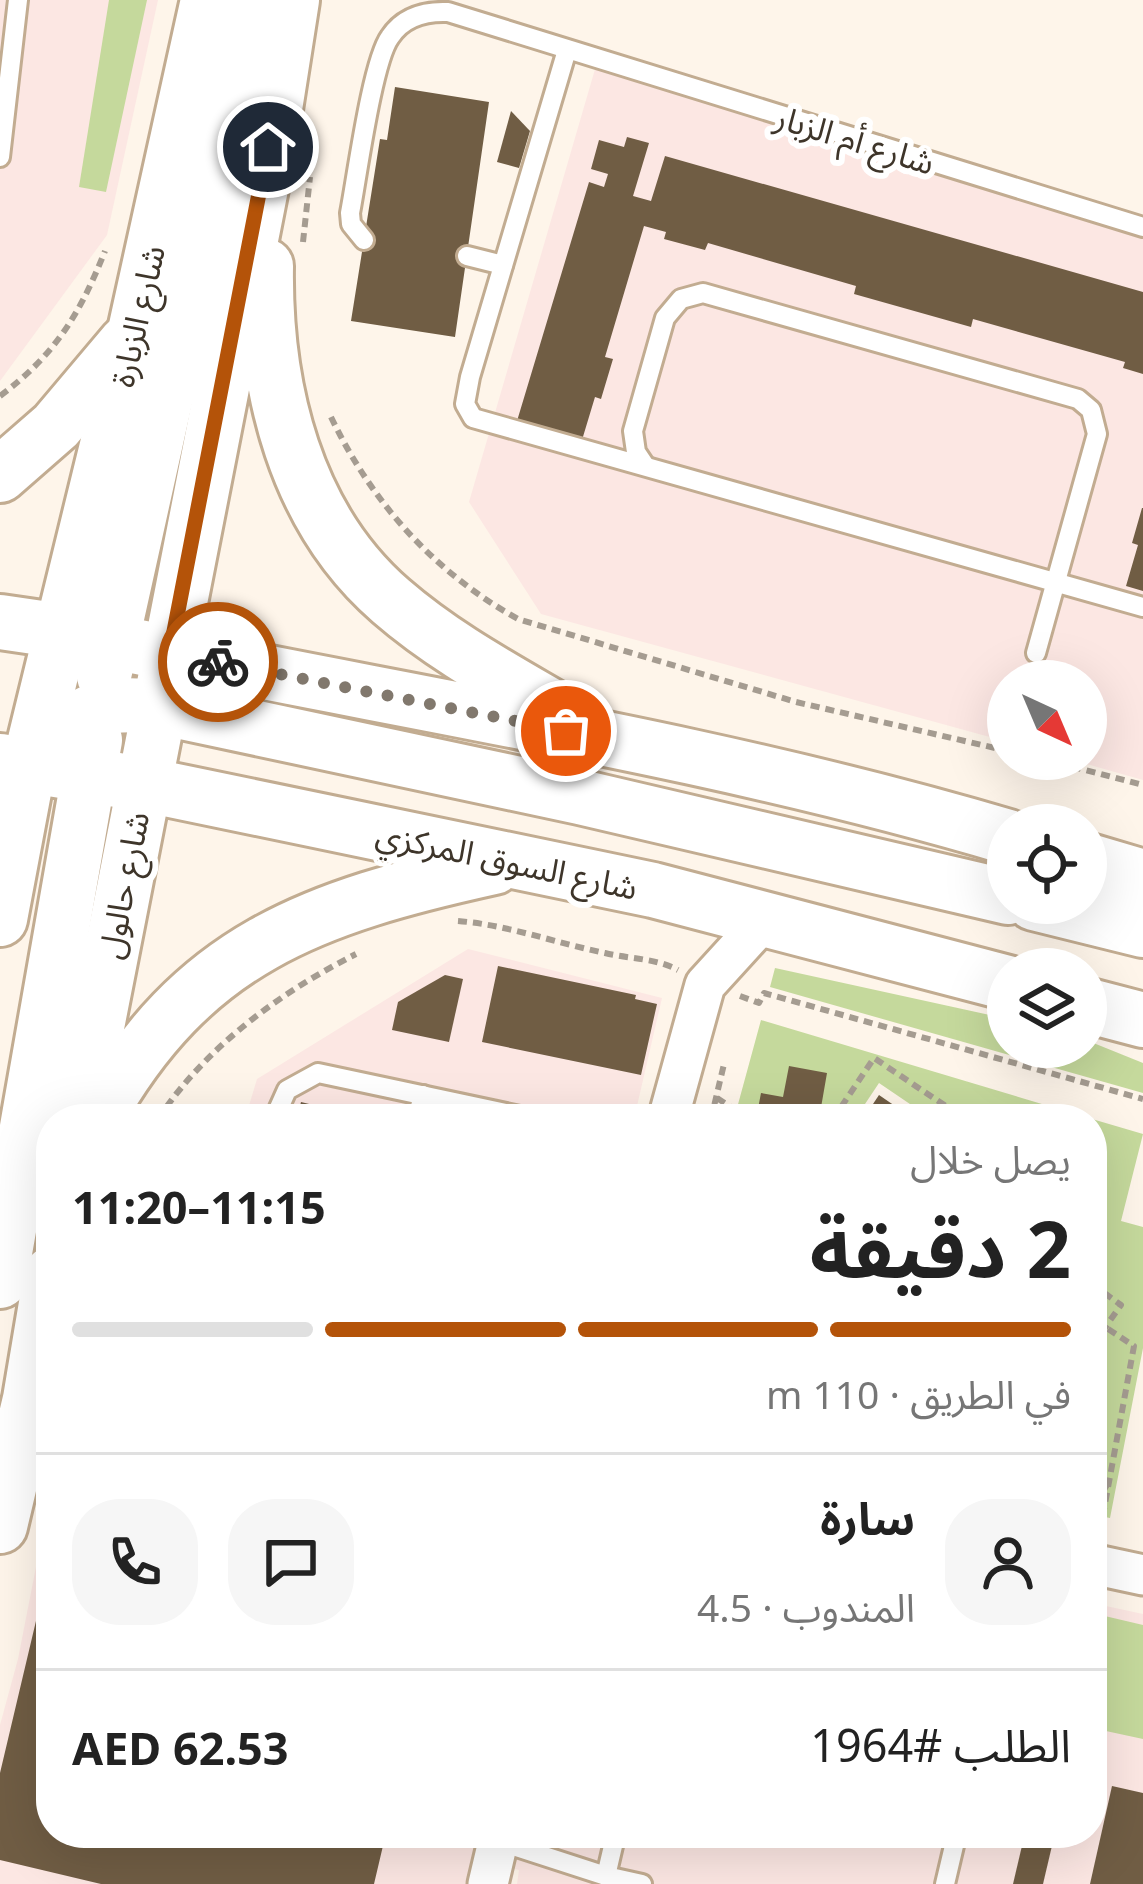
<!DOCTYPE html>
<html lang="ar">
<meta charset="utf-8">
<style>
body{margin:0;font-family:"Noto Sans","Noto Sans Arabic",sans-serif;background:#f6f6f6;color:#222;direction:rtl;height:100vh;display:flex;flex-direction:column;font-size:45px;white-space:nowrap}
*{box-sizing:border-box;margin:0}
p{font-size:39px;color:#767676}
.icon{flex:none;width:66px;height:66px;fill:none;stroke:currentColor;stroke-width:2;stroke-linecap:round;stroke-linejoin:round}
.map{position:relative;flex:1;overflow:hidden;direction:ltr}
.sheet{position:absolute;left:36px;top:1104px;width:1071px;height:744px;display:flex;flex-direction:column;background:#fff;border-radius:48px;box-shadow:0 12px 48px #0002;direction:rtl}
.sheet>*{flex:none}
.needle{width:78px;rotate:136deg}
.tools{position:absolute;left:987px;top:660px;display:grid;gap:24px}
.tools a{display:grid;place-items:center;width:120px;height:120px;border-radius:50%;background:#fff;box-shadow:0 12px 48px #0002;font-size:60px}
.pin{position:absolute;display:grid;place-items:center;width:102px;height:102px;color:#fff;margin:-51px;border:6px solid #fff;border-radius:50%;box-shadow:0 3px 12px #0007}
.courier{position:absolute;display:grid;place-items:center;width:120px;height:120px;margin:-60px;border:9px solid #b45309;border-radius:50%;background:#fff;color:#222;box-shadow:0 3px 15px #0007}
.summary em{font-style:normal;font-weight:700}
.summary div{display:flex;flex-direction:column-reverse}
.summary{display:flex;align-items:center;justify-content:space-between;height:204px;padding:0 36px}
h1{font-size:78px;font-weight:700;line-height:90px}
.bar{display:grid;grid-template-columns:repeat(4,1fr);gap:18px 12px;align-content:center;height:144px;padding:0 36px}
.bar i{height:15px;border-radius:9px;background:#e0e0e0}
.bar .active{background:#b45309}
.bar p{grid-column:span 4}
.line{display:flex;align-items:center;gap:30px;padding:0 36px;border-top:3px solid #e0e0e0}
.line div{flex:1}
.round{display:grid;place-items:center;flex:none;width:126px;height:126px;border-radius:48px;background:#f6f6f6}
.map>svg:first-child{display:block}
.commercial{fill:#fce7e3}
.green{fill:#c5d99c}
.building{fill:#705d44}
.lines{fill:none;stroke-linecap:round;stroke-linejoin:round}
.lane-casing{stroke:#c2ac91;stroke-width:24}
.street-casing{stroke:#c2ac91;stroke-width:45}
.secondary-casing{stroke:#c2ac91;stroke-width:60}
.path{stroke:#a59c91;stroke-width:6;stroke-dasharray:9 6;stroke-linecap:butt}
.lane{stroke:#fff;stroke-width:18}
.street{stroke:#fff;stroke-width:39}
.secondary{stroke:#fff;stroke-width:54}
.done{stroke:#81786d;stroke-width:12;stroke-dasharray:0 21.6}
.route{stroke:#b45309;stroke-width:15}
.labels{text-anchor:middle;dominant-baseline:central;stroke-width:12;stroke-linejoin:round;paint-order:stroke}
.street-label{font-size:33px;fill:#3e352a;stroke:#fff}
</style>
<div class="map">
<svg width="1143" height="1884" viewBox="0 0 1143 1884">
<rect width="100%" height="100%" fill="#fef5ea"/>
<g class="commercial">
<polygon points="0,0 158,0 107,235 0,381"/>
<polygon points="600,52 1143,218 1143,780 1069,759 1086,759 1086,681 1008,681 1008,742 541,614 469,502"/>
<polygon points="468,949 662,998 634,1119 245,1119 257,1079"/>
<polygon points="51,1490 51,1833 478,1833 470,1863 514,1873 511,1884 0,1884 0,1725 18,1659"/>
<polygon points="1092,1603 1143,1614 1143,1884 517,1884 519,1870 477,1860 484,1833 1092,1833"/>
</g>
<g class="green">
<polygon points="109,0 147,0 106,192 79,187"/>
<polygon points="775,968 1008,1019 1008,1047 1086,1047 1086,1040 1143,1063 1143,1093 770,987"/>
<polygon points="761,1020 1092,1119 932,1119 879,1083 855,1119 734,1119"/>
<polygon points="1092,1119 1143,1134 1121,1221 1143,1227 1143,1348 1110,1518 1100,1516 1092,1531"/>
<polygon points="1092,1613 1143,1625 1143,1739 1092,1728"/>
</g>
<g class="building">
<polygon points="395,87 489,102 455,337 351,321 380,139 387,140"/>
<polygon points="511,111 530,131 519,168 497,162"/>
<polygon points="627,137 649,143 633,196 651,201 665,156 1143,292 1143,374 1123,368 1125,362 973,319 971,327 854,294 856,286 708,243 705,250 664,239 666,232 644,226 605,357 613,359 601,399 595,397 582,440 517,421 589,182 604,187 608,174 591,169 599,140 624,147"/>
<polygon points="1142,508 1143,508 1143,591 1126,586 1138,545 1132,543"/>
<polygon points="498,966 636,995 635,999 657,1004 641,1075 482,1042"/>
<polygon points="445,975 463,979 449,1042 392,1030 398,1002"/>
<polygon points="789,1066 827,1073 819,1119 756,1119 761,1093 783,1097"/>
<polygon points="879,1095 914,1119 863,1119"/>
<polygon points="301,1102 362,1117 362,1119 297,1119"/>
<polygon points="49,1566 51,1833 386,1833 374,1884 101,1884 0,1860 0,1773"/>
<polygon points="1112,1786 1143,1793 1143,1884 1090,1884"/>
<polygon points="1025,1833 1055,1833 1043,1884 1013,1884"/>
</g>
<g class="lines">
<defs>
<g id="lane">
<polyline points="567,50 470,377 465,404 473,418 1143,607"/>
<polyline points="0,157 18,0"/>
<path d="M364,240L351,224L350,213C357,177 372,62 390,37C403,17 424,11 448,12L1143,227"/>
<polyline points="467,256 503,265"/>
<polyline points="644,464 636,452 633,431 665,318 681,299 703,293 1078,399 1091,410 1097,434 1036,653"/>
<polyline points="274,1119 287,1090 318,1073 534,1119"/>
<polyline points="417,1119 423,1095"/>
<polyline points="616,1833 606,1876 642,1884"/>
<polyline points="498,1841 606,1876"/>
<polyline points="945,1884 957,1833"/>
</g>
<g id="street">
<polyline points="668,1119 705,985 767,917"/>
<polyline points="1092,1564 1143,1575"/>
<polyline points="488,1884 500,1833"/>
</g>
<g id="secondary">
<path d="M266,266C264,388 295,518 391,601C445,648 508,681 569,717"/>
<polyline points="0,475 56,426 126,343"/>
<path d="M0,622L62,631C377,699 699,745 1008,837"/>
<polyline points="104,676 219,157 243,0"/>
<polyline points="0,761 142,784 653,890 1008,983"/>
<path d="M29,765C77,717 87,699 159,707L580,797L1008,897"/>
<polyline points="1086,860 1143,877"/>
<polyline points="1034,903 1143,930"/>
<polyline points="0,919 29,765 135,331 208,0"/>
<polyline points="1086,1005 1143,1020"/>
<polyline points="79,1119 269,147 292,0"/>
<path d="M97,1119C192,948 313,907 494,867"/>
<polyline points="0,1281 95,740"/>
<polyline points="0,1526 30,1399 51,1274"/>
</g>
</defs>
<use href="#lane" class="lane-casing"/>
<use href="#street" class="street-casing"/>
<use href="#secondary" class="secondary-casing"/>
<g class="path">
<polyline points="303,242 310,177"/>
<path d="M0,396C55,355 80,314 105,251"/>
<path d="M331,417C372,503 435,573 518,619L796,702L1008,751"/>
<polyline points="1043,759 1143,785"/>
<path d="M458,921C508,925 556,943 605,953C629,959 656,958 678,970"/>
<polyline points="740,996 759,1003 764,993 1143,1099"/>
<polyline points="717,1098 749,1119"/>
<path d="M158,1119C206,1047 279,993 356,954"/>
<polyline points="711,1119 724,1064"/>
<polyline points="833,1119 874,1058 965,1119"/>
<polyline points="1092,1205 1103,1212 1092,1228"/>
<polyline points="1092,1284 1121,1305 1092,1346"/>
<polyline points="1092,1480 1108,1489"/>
<polyline points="1100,1531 1134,1346 1105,1327"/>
</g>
<use href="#lane" class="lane"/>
<use href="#street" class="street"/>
<use href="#secondary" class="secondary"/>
</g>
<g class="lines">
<polyline class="done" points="218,662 566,731"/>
<polyline class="route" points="218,662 170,652 268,147"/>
</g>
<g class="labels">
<g class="street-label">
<text transform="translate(855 139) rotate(17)">شارع أم الزبار</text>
<text transform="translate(137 316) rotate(-77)">شارع الزبارة</text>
<text transform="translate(507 860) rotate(12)">شارع السوق المركزي</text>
<text transform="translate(123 885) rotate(-79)">شارع حالول</text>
</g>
</g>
</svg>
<div class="tools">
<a><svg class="needle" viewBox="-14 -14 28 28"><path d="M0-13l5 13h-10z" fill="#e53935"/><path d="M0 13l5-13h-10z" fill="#767676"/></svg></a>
<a><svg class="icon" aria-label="locate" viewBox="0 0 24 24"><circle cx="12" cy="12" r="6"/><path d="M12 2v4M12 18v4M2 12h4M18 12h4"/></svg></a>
<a><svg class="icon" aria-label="layers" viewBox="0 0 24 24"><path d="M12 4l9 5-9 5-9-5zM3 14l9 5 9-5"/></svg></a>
</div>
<div class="pin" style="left:566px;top:731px;background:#ea580c"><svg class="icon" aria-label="bag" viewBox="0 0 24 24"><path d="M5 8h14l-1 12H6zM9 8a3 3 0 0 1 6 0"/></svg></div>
<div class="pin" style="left:268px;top:147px;background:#1f2937"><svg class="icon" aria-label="home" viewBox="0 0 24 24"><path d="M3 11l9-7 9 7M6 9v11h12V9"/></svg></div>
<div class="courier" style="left:218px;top:662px"><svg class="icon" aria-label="bike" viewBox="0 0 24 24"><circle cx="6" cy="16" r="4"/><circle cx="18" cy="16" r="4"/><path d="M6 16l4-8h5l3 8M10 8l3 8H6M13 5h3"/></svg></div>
<section class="sheet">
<div class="summary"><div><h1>2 دقيقة</h1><p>يصل خلال</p></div><em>11:15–11:20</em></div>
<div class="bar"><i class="active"></i><i class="active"></i><i class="active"></i><i></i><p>في الطريق · 110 m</p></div>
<div class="line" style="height:216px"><a class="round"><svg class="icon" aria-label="person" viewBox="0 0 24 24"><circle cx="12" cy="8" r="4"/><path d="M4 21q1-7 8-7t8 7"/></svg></a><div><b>سارة</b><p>المندوب · 4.5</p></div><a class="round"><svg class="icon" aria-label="chat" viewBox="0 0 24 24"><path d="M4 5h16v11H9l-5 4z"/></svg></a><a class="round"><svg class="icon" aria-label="phone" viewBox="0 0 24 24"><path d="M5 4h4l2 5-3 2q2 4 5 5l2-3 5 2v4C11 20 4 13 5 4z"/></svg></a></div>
<div class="line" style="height:156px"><div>الطلب #1964</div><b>AED 62.53</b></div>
</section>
</div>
